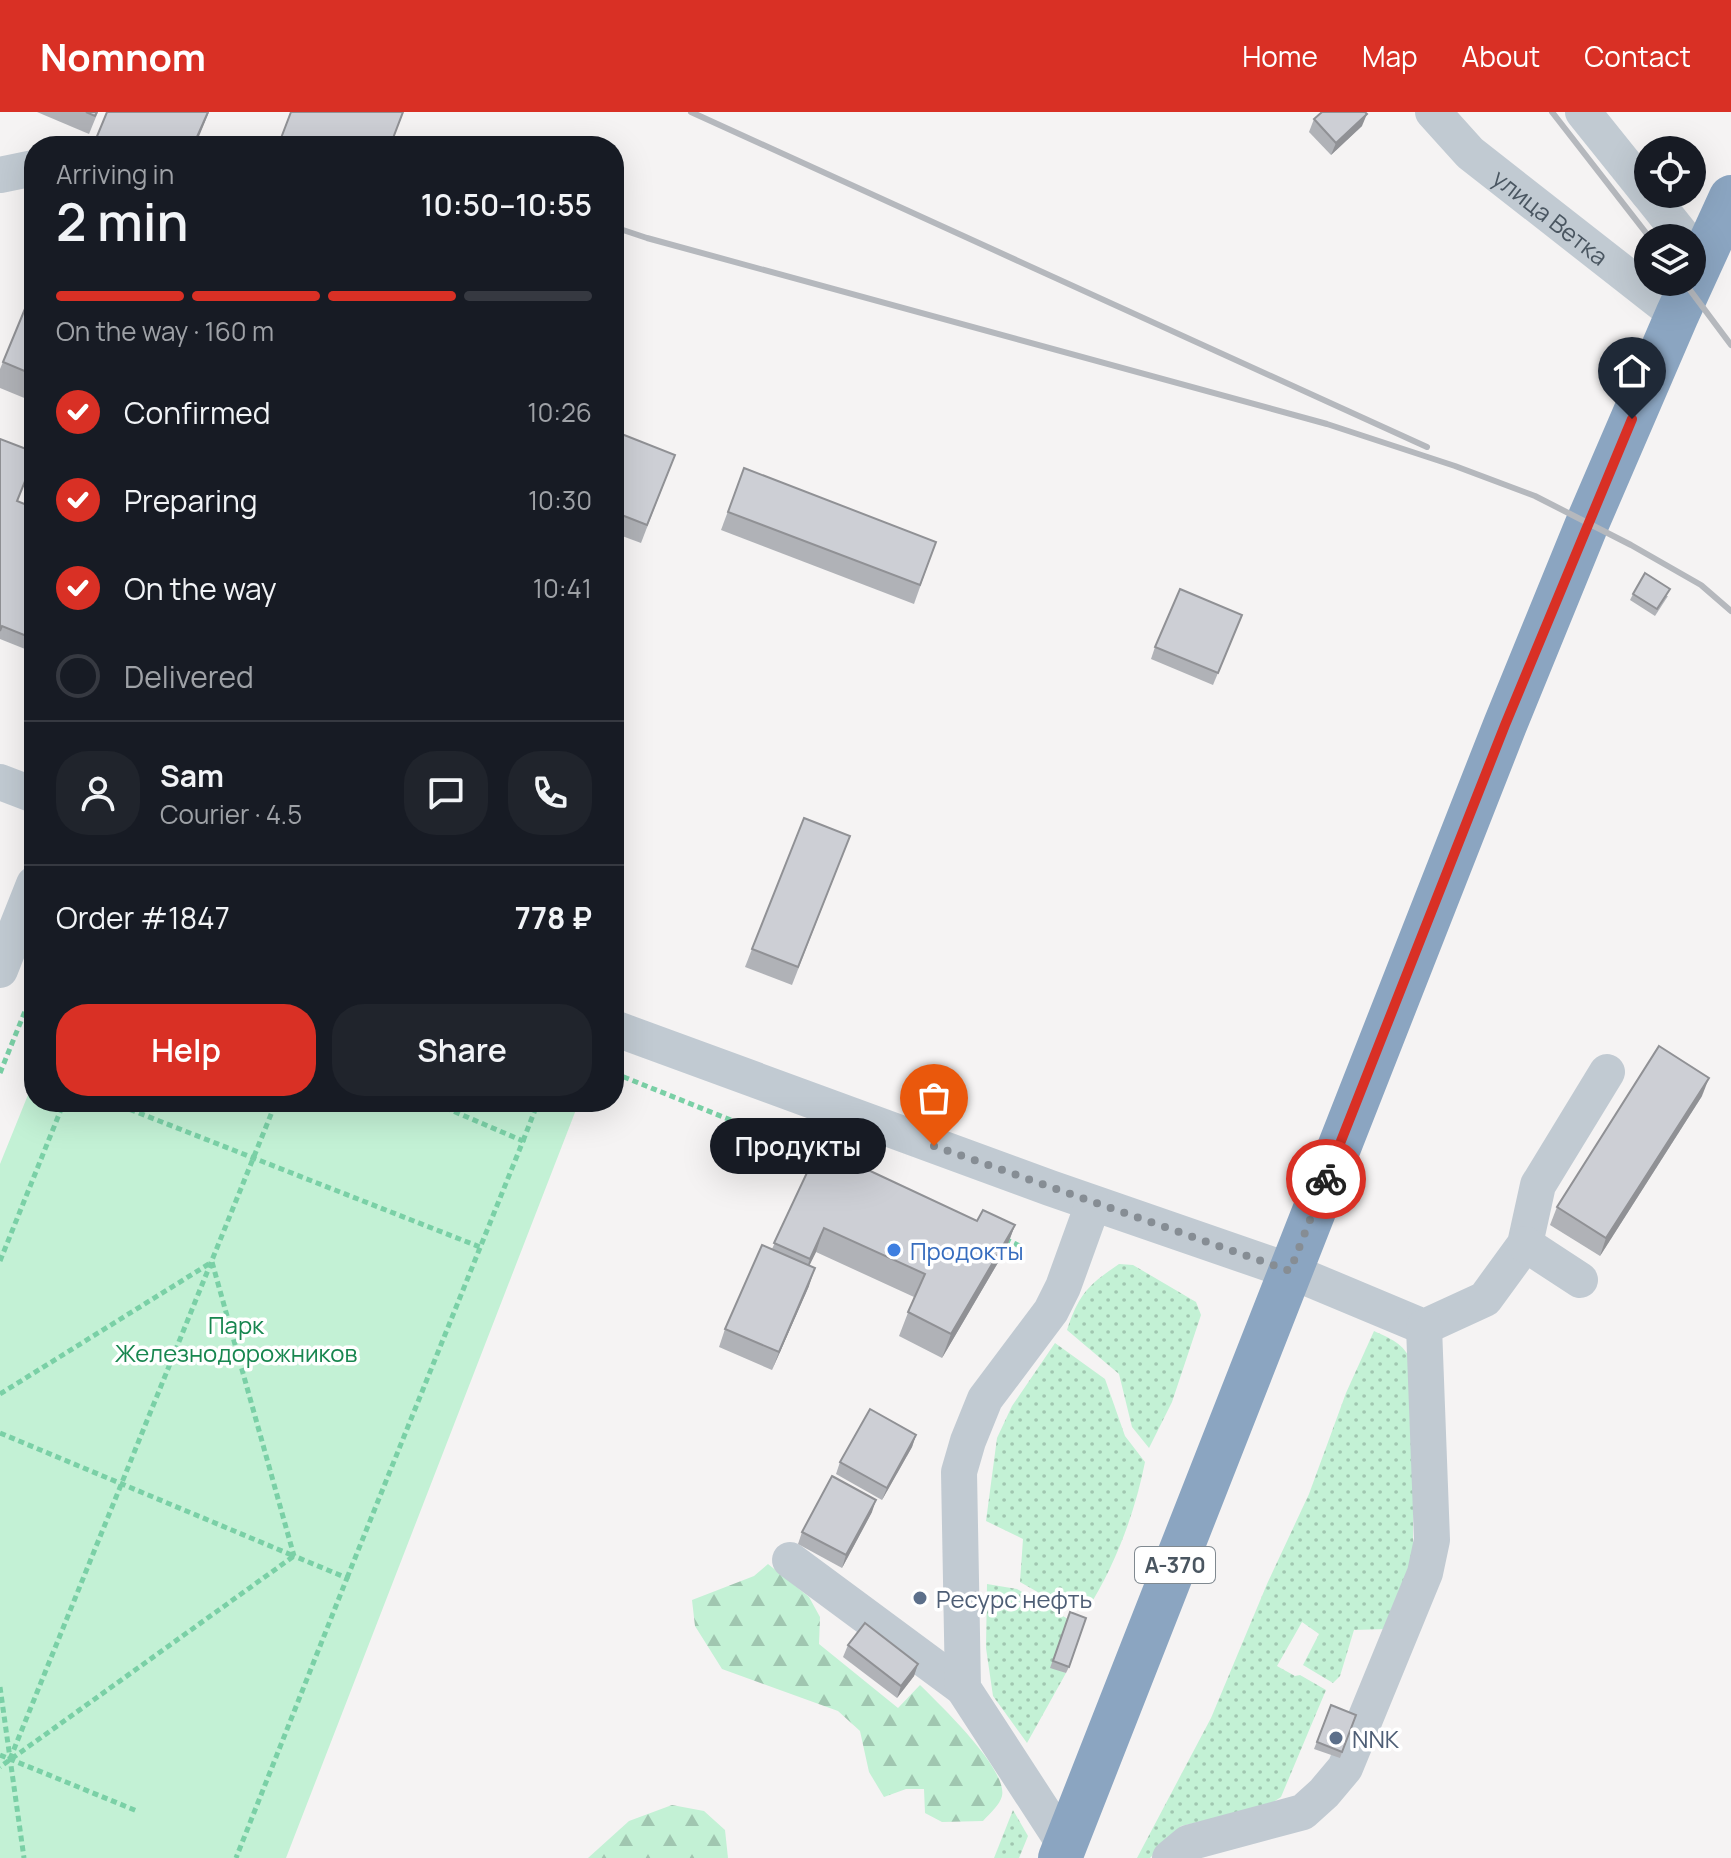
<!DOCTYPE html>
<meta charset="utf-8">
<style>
body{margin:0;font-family:Manrope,sans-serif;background:#20242c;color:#f1f3f6;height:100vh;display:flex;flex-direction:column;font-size:30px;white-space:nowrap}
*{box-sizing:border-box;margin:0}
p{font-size:26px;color:#9ea1a6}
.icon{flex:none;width:44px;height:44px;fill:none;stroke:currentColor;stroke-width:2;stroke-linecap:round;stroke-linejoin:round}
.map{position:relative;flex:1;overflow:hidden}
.details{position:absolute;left:24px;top:24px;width:600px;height:976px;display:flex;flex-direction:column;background:#171b24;border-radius:32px;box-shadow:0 8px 32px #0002}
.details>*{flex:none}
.buttons{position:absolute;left:1634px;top:24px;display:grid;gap:16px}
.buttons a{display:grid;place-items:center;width:72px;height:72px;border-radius:50%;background:#171b24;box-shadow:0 8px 32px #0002;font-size:40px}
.pin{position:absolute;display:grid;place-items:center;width:68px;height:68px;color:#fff;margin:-82px -34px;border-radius:50% 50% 50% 0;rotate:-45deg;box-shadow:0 0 8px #0007}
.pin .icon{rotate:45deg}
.courier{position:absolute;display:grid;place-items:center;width:80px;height:80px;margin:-40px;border:6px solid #d93025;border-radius:50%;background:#fff;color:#222;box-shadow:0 2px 10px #0007}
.bubble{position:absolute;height:56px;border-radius:28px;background:#171b24;box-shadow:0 8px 32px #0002;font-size:26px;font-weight:600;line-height:56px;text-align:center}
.head em{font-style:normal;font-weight:600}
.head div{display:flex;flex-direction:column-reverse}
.head{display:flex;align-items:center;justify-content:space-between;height:136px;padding:0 32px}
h1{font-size:52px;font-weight:600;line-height:60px}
.bar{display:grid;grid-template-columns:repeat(4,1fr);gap:12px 8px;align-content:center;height:96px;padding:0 32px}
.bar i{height:10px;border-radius:6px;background:#363941}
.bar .current{background:#d93025}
.bar p{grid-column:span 4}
.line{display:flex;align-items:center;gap:20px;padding:0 32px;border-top:2px solid #363941}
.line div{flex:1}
.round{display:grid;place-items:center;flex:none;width:84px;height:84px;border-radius:32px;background:#20242c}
ol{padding:0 32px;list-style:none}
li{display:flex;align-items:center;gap:24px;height:88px}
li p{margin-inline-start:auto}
li .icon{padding:8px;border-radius:50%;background:#d93025;color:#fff;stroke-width:4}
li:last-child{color:#9ea1a6}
li i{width:44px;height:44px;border:4px solid #363941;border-radius:50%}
.action{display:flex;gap:16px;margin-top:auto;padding:16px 32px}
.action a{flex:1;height:92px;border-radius:32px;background:#d93025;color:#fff;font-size:32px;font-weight:600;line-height:92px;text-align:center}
.action a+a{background:#20242c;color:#f1f3f6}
header{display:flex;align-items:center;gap:48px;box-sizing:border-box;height:112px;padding:0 40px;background:#d93025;color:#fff}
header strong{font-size:38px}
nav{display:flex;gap:44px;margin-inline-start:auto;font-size:28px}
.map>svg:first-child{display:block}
.grass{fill:url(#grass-dots)}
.forest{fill:url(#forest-firs)}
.park{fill:#c3f1d5}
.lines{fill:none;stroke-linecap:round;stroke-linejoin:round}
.path{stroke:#7ad0a6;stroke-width:5;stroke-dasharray:6 4;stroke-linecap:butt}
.minor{stroke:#c1cad2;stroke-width:36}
.highway{stroke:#8ba5c1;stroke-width:44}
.rail{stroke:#b5b8bd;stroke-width:6}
.wall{fill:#b0b2b7}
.shaded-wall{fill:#909195}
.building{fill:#cdcfd5;stroke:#909195;stroke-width:2}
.done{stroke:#868d94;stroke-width:8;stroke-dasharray:0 14.4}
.route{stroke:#d93025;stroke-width:10}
.shop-dot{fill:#3f7fe0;stroke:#fff;stroke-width:3}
.service-dot{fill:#5c6f8a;stroke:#fff;stroke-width:3}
.labels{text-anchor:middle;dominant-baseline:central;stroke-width:7;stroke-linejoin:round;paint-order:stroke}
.shield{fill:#fff;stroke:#808990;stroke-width:2}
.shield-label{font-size:22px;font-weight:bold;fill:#4a5661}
.street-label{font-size:24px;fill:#4a5661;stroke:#fff}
.shop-label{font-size:24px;fill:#366cbe;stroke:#fff;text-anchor:start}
.park-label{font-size:24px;fill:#17864f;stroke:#fff}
.service-label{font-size:24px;fill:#4e5e75;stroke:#fff;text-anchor:start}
</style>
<header>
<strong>Nomnom</strong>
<nav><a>Home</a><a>Map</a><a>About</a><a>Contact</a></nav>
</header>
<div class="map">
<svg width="1731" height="1746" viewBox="0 0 1731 1746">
<defs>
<pattern id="grass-dots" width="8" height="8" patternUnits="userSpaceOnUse" patternTransform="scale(2)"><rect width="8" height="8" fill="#c3f1d5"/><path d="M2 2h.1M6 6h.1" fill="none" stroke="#a0c6b0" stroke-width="1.8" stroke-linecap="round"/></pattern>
<pattern id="forest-firs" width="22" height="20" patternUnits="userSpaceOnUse" patternTransform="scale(2)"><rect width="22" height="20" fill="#c3f1d5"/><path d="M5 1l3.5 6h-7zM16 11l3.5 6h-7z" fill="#a0c6b0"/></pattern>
</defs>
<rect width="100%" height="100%" fill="#f5f3f3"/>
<g class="grass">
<path d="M1119,1152L1133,1153L1196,1190L1201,1203L1172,1290L1149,1336L1132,1315L1119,1262L1067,1218C1079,1182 1088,1173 1119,1152Z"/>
<path d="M1374,1219C1394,1228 1406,1233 1413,1254V1445L1388,1517L1354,1518L1340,1564L1333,1571L1303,1553L1319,1522L1302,1510L1277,1554L1295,1564L1300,1563L1326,1578L1281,1685L1266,1695L1181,1714L1150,1746H1137L1211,1606L1267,1472L1309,1382L1346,1281Z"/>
<path d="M1055,1231L1105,1267L1125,1324L1145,1350C1135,1401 1115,1454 1087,1498L1064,1495L1020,1470L1023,1427L986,1409L997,1326L1012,1294Z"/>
<polygon points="987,1472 1017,1477 1068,1507 1051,1555 1066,1561 1027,1631 993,1584 986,1536"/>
<polygon points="1013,1698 1028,1724 1019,1746 994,1746"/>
</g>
<g class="forest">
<path d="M768,1452L809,1485L820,1505L819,1532L898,1596L920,1573C939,1592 1008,1657 1002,1684C1000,1693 989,1702 983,1709L942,1710L925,1701L924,1677H906L884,1685L869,1660L860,1619L838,1599L722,1557L695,1514L692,1488L754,1464Z"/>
<polygon points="672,1693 704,1699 725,1718 728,1746 588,1746 629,1709"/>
</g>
<polygon class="park" points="34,968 34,990 579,990 286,1746 0,1746 0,1052"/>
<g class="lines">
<g class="path">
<polyline points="0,961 34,877"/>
<polyline points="614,961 820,1044"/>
<polyline points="111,990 480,1135"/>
<polyline points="523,1029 538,990"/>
<polyline points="1005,1127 1022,1135"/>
<polyline points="0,1149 64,990"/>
<polyline points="0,1282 212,1150 294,1444 347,1466 236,1746"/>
<polyline points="0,1321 294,1444 0,1655"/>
<polyline points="347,1466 523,1029 432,990"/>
<polyline points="0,1575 24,1746"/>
<polyline points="0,1643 137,1699"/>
<polyline points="10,1647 276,990"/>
</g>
<g class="minor">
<path id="s1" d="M1433,0L1470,41L1677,203"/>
<polyline points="1583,0 1648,81"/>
<polyline points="0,63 34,56"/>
<polyline points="1649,82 1684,126"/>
<polyline points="0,670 34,683"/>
<polyline points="0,858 34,772"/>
<polyline points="614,916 1050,1076 1290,1159 1424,1215 1485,1187 1525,1132 1538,1073 1607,960"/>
<polyline points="1525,1132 1580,1168"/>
<polyline points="790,1448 963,1576"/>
<polyline points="1065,1733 963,1576 959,1360 968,1329 985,1287 1051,1199 1063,1175 1093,1092"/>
<polyline points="1170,1746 1188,1731 1303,1700 1324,1681 1345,1656 1425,1461 1432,1428 1424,1215"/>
</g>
<polyline class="highway" points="1060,1746 1505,613 1587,412 1677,203 1731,85"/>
<g class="rail">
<polyline points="691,0 1427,335"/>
<polyline points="1552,0 1650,126"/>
<polyline points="614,115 647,126 1327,312 1455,354 1535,384 1631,433 1701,473 1731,499"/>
<polyline points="1684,170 1731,233"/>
</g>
</g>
<g class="wall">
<polygon points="37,0 98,0 89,22"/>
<polygon points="1314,7 1362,14 1331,43 1309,20"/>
<polygon points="34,175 34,290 0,276 0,257"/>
<polygon points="614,319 675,343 641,431 614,421"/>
<polygon points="0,327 18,389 34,396 34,529 30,539 0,527"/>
<polygon points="744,356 936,430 914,492 721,418"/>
<polygon points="1633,482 1668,484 1655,504 1630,488"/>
<polygon points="1237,515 1213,573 1151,547 1155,535"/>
<polygon points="843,742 792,873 745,855 752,837"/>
<polygon points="1702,984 1600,1144 1550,1113 1557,1095"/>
<polygon points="819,1035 977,1109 1015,1113 1006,1137 942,1246 899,1224 914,1185 816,1140 809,1153 809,1174 772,1258 719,1235 725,1217 772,1137"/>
<polygon points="916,1323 912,1335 882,1388 836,1362 840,1350"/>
<polygon points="872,1400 842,1456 798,1432 802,1420"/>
<polygon points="1070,1500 1069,1555 1066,1561 1050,1556"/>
<polygon points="848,1533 918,1552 914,1564 897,1586 843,1545"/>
<polygon points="1331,1593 1356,1603 1340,1646 1314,1637"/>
</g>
<g class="shaded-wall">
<polygon points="208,0 209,0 195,34 193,34"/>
<polygon points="1367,2 1362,14 1331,43 1336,31"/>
<polygon points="1709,966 1702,984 1600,1144 1606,1126"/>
<polygon points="1015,1113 1006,1137 942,1246 951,1222"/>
<polygon points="824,1116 816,1140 801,1171 810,1147"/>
<polygon points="815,1156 809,1174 772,1258 779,1240"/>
<polygon points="916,1323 912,1335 882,1388 887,1376"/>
<polygon points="876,1388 872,1400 842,1456 846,1443"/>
<polygon points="918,1552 914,1564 897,1586 901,1574"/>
</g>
<g class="building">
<polygon points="86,0 97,0 95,4"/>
<polygon points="107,0 208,0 193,34 93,34"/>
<polygon points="291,0 403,0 390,34 278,34"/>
<polygon points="1322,0 1365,0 1367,2 1336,31 1314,7"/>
<polygon points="34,175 34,263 3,250"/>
<polygon points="614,319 675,343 647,413 614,400"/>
<polygon points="0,327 34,340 34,347 17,389 34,396 34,527 2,514 0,519"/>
<polygon points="744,356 936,430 920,473 728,400"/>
<polygon points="1645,461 1670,477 1657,497 1633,482"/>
<polygon points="1180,477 1242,503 1218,561 1155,535"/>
<polygon points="804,706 850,724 798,855 752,837"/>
<polygon points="1659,934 1709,966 1606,1126 1557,1095"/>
<polygon points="819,1035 977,1109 983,1098 1015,1113 951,1222 908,1200 925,1162 824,1116 810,1147 774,1131"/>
<polygon points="762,1133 815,1156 779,1240 725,1217"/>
<polygon points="870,1297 916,1323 887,1376 840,1350"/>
<polygon points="832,1364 876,1388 846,1443 802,1420"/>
<polygon points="1070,1500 1086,1506 1069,1555 1053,1549"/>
<polygon points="865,1511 918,1552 901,1574 848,1533"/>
<polygon points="1331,1593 1356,1603 1342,1640 1317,1630"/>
</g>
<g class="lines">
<polyline class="done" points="934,1034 1290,1159 1326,1067"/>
<polyline class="route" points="1326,1067 1505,613 1632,307"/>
</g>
<circle class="shop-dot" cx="894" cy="1138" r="8"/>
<g class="service-dot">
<circle cx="920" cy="1486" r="8"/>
<circle cx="1336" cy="1626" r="8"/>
</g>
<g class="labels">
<rect class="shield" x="1135" y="1435" width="80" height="36" rx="6"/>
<g class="shield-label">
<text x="1175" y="1453">А-370</text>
</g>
<g class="street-label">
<text stroke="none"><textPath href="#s1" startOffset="158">улица Ветка</textPath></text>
</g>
<g class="shop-label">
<text x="910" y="1138">Продокты</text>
</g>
<g class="park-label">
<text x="236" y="1212">Парк<tspan x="236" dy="28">Железнодорожников</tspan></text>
</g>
<g class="service-label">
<text x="936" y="1486">Ресурс нефть</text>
<text x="1352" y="1626">NNK</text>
</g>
</g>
</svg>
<div class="buttons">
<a><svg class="icon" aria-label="locate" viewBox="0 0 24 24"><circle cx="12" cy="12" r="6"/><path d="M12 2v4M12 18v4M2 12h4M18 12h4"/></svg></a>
<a><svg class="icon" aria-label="layers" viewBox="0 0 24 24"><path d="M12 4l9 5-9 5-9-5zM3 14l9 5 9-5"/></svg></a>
</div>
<div class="pin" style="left:934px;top:1034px;background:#ea580c"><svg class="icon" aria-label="bag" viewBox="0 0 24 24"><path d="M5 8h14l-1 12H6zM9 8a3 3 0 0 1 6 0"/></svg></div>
<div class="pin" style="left:1632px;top:307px;background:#1f2937"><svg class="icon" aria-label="home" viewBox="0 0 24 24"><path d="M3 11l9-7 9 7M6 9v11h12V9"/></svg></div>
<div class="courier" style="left:1326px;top:1067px"><svg class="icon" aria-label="bike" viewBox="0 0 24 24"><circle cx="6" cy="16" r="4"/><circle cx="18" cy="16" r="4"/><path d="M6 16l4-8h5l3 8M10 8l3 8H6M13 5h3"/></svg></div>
<div class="bubble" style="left:710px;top:1006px;width:176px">Продукты</div>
<section class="details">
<div class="head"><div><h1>2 min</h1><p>Arriving in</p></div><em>10:50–10:55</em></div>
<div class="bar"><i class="current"></i><i class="current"></i><i class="current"></i><i></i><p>On the way · 160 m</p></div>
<ol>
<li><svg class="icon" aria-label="check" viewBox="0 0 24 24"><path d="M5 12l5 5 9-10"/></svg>Confirmed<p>10:26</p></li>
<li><svg class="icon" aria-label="check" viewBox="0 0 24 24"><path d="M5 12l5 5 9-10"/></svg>Preparing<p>10:30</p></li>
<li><svg class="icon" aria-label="check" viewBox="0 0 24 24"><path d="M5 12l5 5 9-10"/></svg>On the way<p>10:41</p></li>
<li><i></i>Delivered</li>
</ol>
<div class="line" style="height:144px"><a class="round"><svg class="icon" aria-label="person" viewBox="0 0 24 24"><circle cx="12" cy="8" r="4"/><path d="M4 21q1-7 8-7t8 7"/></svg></a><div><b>Sam</b><p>Courier · 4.5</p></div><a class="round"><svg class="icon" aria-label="chat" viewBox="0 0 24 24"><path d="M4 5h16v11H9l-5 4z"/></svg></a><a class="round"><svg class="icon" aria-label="phone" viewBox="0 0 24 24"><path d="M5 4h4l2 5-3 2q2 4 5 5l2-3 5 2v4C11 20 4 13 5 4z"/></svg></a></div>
<div class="line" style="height:104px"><div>Order #1847</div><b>778 ₽</b></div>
<div class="action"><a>Help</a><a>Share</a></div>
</section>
</div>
